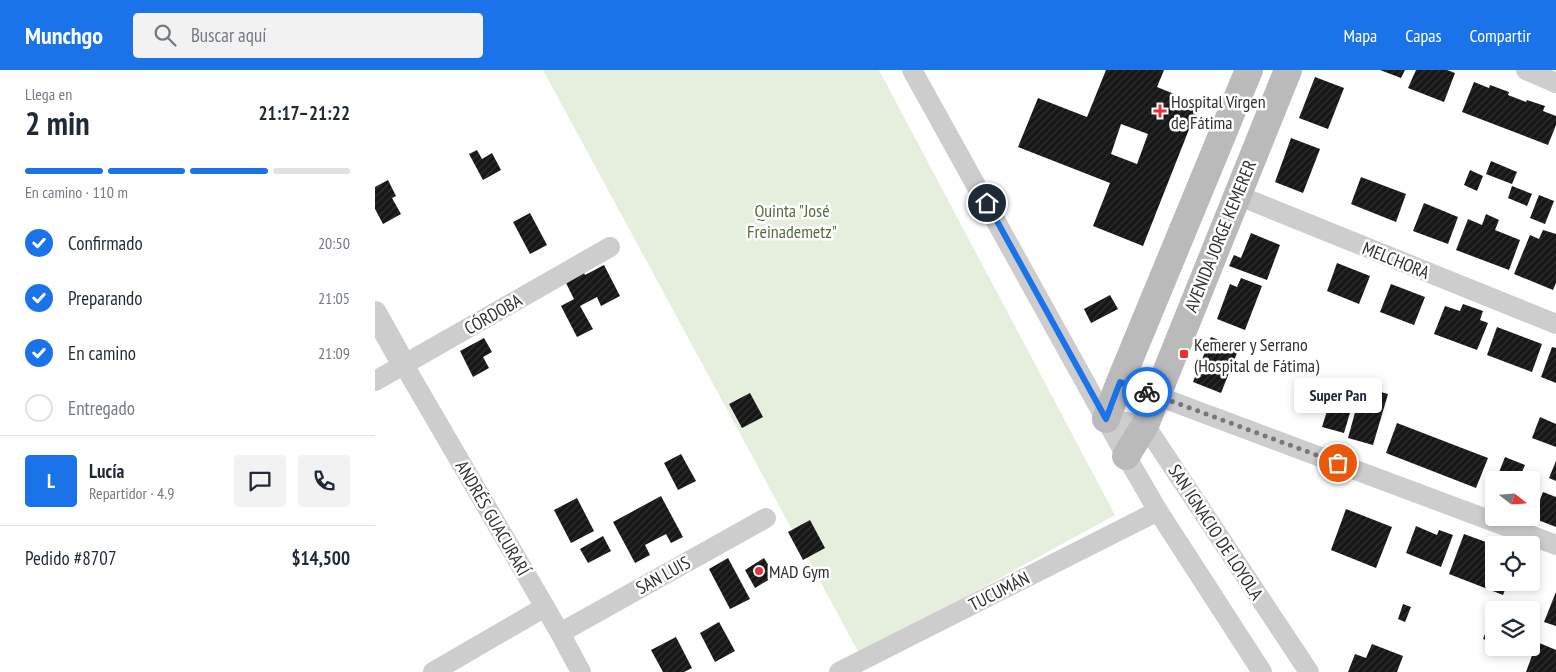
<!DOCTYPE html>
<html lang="es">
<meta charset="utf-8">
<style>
body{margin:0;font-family:"PT Sans Narrow",sans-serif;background:#f2f2f3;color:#1f2937;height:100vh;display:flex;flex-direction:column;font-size:19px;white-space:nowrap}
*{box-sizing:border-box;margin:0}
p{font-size:16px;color:#747a83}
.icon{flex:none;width:28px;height:28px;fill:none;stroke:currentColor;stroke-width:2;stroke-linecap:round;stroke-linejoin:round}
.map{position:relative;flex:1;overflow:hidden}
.details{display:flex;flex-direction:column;background:#fff;width:375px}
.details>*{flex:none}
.needle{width:32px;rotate:107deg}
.controls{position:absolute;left:1110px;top:401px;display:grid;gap:10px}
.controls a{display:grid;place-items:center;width:55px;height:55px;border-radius:5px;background:#fff;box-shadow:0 2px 8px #0003;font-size:25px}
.pin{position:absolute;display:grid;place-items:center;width:42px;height:42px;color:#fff;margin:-21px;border:2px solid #fff;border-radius:50%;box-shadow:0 1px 5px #0007}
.courier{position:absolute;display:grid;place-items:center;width:50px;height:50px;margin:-25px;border:4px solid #1a73e8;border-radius:50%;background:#fff;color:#222;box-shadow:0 1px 6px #0007}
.bubble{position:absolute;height:35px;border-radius:5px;background:#fff;box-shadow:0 2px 8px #0003;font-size:16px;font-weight:700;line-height:35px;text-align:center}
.head em{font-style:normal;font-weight:700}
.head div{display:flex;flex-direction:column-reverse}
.head{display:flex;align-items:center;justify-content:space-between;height:85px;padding:0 25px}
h1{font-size:32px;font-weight:700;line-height:38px}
.bar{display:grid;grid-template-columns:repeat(4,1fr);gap:8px 5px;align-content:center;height:60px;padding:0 25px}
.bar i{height:6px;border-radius:4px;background:#e0e1e3}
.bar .active{background:#1a73e8}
.bar p{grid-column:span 4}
.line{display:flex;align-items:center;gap:12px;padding:0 25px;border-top:1px solid #e0e1e3}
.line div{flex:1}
.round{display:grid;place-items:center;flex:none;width:52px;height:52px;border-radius:5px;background:#f2f2f3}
ol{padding:0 25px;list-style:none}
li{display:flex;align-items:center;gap:15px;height:55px}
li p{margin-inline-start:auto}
li .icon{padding:5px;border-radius:50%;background:#1a73e8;color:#fff;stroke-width:4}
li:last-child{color:#747a83}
li i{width:28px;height:28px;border:2px solid #e0e1e3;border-radius:50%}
header{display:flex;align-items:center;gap:30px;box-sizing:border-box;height:70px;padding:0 25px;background:#1a73e8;color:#fff}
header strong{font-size:24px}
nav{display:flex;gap:28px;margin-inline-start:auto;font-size:18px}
.search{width:350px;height:45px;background:#f2f2f3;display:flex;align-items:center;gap:12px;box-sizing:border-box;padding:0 18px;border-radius:5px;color:#747a83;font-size:19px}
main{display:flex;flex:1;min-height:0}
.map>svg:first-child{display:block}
.green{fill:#e6eede}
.building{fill:url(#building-hatch);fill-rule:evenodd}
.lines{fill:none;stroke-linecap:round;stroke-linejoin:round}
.minor{stroke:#cdcdcd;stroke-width:20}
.tertiary{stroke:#cdcdcd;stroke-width:24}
.secondary{stroke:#bababa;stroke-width:28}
.done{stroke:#787878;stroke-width:5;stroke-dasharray:0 9}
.route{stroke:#1a73e8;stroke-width:6}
.poi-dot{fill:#ea303a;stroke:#fff;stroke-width:2}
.labels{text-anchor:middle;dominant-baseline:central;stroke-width:5;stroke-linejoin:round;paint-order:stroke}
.poi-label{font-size:18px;fill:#303030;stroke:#fff;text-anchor:start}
.park-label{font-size:18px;fill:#526e3c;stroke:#fff}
.street-label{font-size:18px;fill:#303030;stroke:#fff}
</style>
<header>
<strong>Munchgo</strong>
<div class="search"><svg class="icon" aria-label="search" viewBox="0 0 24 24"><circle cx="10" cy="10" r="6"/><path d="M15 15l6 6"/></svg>Buscar aquí</div>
<nav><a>Mapa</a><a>Capas</a><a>Compartir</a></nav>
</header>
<main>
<section class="details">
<div class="head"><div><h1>2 min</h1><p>Llega en</p></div><em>21:17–21:22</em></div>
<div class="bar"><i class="active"></i><i class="active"></i><i class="active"></i><i></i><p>En camino · 110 m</p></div>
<ol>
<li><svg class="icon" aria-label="check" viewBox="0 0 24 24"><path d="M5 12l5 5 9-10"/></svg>Confirmado<p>20:50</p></li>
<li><svg class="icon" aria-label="check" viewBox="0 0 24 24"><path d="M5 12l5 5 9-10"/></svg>Preparando<p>21:05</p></li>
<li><svg class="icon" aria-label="check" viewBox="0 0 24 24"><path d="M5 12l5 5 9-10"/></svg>En camino<p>21:09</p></li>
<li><i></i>Entregado</li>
</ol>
<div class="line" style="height:90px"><b class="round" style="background:#1a73e8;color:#fff">L</b><div><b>Lucía</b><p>Repartidor · 4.9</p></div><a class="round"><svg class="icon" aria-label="chat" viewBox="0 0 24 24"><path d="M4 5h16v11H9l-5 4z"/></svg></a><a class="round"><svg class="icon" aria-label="phone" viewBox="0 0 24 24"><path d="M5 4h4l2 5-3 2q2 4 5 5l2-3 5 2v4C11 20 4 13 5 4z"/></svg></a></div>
<div class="line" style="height:65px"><div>Pedido #8707</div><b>$14,500</b></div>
</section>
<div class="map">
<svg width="1181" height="602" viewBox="0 0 1181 602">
<defs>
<pattern id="building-hatch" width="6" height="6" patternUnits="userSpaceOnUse" patternTransform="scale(1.25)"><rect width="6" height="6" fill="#171717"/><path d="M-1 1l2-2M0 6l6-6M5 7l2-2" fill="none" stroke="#303030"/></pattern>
</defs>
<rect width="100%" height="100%" fill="#fff"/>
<polygon class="green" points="168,0 504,0 740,445 485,585"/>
<g class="building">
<path d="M731,0H789L782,17L824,34L768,176L718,156L735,113L643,77L663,28L712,47ZM746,54L773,64L762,94L736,84Z"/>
<polygon points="1005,0 1030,0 1026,8"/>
<polygon points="1041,0 1072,0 1080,3 1069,32 1033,18"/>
<polygon points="940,7 969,18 953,59 924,48"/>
<polygon points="1099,12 1114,18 1115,15 1134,22 1133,25 1151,32 1152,30 1170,36 1168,41 1181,46 1181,55 1173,75 1087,42"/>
<polygon points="916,68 945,79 928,123 900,112"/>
<polygon points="102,80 107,89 117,83 126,100 108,110 94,84"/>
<polygon points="1116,91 1142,102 1137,114 1111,104"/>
<polygon points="1095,100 1108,106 1102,121 1089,115"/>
<polygon points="986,107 1031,124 1021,152 976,134"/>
<polygon points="13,110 21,126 17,128 26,144 8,154 0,139 0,117"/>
<polygon points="1137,116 1157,124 1152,136 1133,128"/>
<polygon points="1164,125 1179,131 1170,154 1155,148"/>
<polygon points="1049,133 1083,147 1073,174 1038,161"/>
<polygon points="155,143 172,175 155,184 138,152"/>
<polygon points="1111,144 1124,150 1120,160 1145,170 1134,200 1081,180 1093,149 1107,155"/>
<polygon points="1168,160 1181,164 1181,213 1178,220 1139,204 1155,165 1164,169"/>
<polygon points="876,163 905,175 892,210 854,196 859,185 866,188"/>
<polygon points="962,193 995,206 984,234 952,221"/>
<polygon points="229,195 245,226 226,236 222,227 205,236 218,259 202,267 186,236 199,229 189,209 207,199 210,205"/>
<polygon points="866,208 887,216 870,260 842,249 855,214 862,217"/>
<polygon points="1016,214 1050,227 1039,255 1005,242"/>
<polygon points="735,225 743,239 716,253 709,239"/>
<polygon points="1088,234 1108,241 1105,250 1113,253 1102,280 1059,264 1070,236 1085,241"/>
<polygon points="1122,257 1167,274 1157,302 1112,285"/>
<polygon points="836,267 864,278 846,323 818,312"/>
<polygon points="109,268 117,282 108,287 114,298 98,307 85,281"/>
<polygon points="1177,277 1181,278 1181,313 1166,307"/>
<polygon points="961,312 982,319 969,363 947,357"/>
<polygon points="987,317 1013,324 998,375 973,368"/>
<polygon points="375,323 388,347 367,358 354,334"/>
<polygon points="1165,347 1181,354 1181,377 1157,368"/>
<polygon points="1022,353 1113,388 1101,418 1011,383"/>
<polygon points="306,384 321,411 303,420 289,393"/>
<polygon points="1130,387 1150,395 1146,404 1163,411 1156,428 1156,410 1121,410"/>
<polygon points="1181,391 1181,411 1174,408"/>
<polygon points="1168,422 1181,427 1181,457 1158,448"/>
<polygon points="286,426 308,467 296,473 291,464 270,475 275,485 260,493 238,452"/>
<polygon points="202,428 219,461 196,473 179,440"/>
<polygon points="971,439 1017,457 1001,498 956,480"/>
<polygon points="435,450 450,478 428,490 413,462"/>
<polygon points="1041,456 1062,465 1064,460 1078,465 1066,497 1031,483"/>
<polygon points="1089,464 1119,475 1119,512 1133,512 1128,525 1074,504"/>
<polygon points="228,466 236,481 213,493 205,479"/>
<polygon points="353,488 375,529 355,539 334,499"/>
<polygon points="389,488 400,506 380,518 370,500"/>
<polygon points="1181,522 1181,556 1169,552"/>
<polygon points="1028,534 1036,537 1030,552 1023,549"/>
<polygon points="1119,542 1119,573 1108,569"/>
<polygon points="344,552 360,581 340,592 325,563"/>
<polygon points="301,567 317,598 309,602 288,602 276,580"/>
<polygon points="1162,572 1181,580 1181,602 1151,602"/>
<polygon points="997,574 1028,586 1022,602 973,602 980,584 991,588"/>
</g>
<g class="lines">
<g class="minor">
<polyline points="537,0 751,386 783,441 887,602"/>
<polyline points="1151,0 1181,13"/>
<polyline points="862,125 1181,254"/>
<polyline points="29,295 185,563 206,602"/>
<polyline points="0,311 235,177"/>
<polyline points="745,312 1181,475"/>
<polyline points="731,349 770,355 934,602"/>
<polyline points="185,563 391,448"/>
<polyline points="58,602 170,537"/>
<polyline points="464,602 783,441"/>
</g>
<polyline class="tertiary" points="0,243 29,295"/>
<g class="secondary">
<polyline points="731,349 745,312 874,0"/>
<polyline points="751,386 770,355 913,0"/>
</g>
</g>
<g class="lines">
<polyline class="done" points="772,322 963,393"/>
<polyline class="route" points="612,133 731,349 745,312 772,322"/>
</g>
<g class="poi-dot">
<path d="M782.5 33.5h5v5h5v5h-5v5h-5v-5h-5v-5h5z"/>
<rect x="804" y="279" width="10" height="10" rx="2.5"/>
<circle cx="384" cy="501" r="5"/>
</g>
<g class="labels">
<g class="poi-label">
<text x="796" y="31">Hospital Vírgen<tspan x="796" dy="21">de Fátima</tspan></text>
<text x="819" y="274">Kemerer y Serrano<tspan x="819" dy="21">(Hospital de Fátima)</tspan></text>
<text x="394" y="501">MAD Gym</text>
</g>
<g class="park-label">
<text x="417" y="140">Quinta "José<tspan x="417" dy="21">Freinademetz"</tspan></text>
</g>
<g class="street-label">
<text transform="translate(845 166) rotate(-68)">AVENIDA JORGE KEMERER</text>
<text transform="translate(1021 190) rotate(22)">MELCHORA</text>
<text transform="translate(118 244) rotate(-30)">CÓRDOBA</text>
<text transform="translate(118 448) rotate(60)">ANDRÉS GUACURARÍ</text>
<text transform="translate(841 462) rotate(57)">SAN IGNACIO DE LOYOLA</text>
<text transform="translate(288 505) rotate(-29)">SAN LUIS</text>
<text transform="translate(624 521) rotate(-27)">TUCUMÁN</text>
</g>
</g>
</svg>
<div class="controls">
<a><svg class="needle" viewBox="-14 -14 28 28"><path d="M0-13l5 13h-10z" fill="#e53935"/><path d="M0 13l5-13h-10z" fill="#747a83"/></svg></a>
<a><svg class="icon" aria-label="locate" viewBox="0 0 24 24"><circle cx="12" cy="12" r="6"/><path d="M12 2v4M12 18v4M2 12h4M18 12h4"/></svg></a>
<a><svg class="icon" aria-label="layers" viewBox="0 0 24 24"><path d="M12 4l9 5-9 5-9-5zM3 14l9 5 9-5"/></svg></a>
</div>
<div class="pin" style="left:963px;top:393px;background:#ea580c"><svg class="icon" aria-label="bag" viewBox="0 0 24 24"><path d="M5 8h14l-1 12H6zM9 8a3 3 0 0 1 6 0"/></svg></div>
<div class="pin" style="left:612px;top:133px;background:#1f2937"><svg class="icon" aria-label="home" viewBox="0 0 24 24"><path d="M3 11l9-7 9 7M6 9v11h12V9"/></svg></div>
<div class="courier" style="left:772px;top:322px"><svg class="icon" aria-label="bike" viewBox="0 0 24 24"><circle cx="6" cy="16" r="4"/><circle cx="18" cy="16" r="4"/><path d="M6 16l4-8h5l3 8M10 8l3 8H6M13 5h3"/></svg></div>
<div class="bubble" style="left:919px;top:308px;width:88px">Super Pan</div>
</div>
</main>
